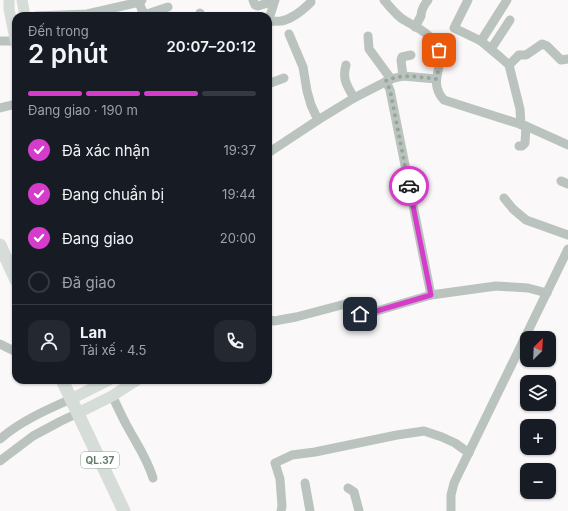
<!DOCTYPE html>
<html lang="vi">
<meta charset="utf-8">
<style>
body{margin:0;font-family:Inter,sans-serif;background:#242831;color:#f1f3f6;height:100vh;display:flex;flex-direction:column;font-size:15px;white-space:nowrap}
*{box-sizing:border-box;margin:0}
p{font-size:13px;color:#9ea1a6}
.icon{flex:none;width:22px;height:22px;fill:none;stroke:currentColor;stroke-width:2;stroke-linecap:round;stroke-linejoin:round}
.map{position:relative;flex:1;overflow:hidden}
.panel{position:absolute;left:12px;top:12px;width:260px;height:372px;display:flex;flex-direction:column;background:#171b24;border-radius:12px;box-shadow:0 1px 3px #0004}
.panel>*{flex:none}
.needle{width:26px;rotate:24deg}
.controls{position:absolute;left:520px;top:331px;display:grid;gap:8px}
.controls a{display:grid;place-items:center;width:36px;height:36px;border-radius:8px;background:#171b24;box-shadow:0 1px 3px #0004;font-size:20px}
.pin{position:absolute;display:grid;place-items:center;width:34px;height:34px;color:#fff;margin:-17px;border-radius:8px;box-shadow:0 2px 6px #0006}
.courier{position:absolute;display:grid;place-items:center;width:40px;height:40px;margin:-20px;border:3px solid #d63ccb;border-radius:50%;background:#fff;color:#222;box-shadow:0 1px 5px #0007}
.headline em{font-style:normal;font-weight:600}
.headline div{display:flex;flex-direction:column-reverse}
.headline{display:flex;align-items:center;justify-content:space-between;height:68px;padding:0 16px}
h1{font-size:26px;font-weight:600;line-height:30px}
.bar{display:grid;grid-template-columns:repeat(4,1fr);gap:6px 4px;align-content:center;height:48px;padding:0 16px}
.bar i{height:5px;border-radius:3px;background:#363941}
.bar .current{background:#d63ccb}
.bar p{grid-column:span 4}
.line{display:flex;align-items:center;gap:10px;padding:0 16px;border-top:1px solid #363941}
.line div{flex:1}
.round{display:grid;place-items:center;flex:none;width:42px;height:42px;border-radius:12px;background:#242831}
ol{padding:0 16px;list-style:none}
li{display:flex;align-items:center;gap:12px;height:44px}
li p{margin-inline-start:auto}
li .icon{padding:4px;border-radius:50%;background:#d63ccb;color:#fff;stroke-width:4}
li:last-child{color:#9ea1a6}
li i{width:22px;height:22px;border:2px solid #363941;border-radius:50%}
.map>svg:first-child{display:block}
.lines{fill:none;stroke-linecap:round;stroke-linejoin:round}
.minor{stroke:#bac3bd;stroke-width:9}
.major{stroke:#d6dcd7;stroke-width:11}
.highway{stroke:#d6dcd7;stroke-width:13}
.done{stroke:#97a69b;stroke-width:4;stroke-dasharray:0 7.2}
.route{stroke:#d63ccb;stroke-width:5}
.labels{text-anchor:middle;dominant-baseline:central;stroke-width:4;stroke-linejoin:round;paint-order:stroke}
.shield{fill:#fff;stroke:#91a296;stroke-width:1}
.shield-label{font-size:10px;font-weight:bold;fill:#627a69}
</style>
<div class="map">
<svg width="568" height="511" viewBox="0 0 568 511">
<rect width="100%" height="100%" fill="#faf8f8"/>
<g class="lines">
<g class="minor">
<polyline points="253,0 255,5 258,6 274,1"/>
<path d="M275,0L268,22C272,21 277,21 281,21C293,19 303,10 311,2"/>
<path d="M384,0C389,6 395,13 401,18C413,26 431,33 438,47C447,65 426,80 444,100L526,126L568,145"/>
<polyline points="468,0 454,28 481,41 500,57 509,65 520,109 521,125"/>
<path d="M139,1C141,7 141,12 147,14L168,7"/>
<polyline points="200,13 201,16"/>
<polyline points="36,16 87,14 135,3 142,0"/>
<path d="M415,27L421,16C421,10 424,5 428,0"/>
<polyline points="289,34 303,67 307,91 311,105 318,120"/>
<polyline points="368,36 369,49 391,79"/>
<polyline points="0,41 15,41"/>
<polyline points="481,41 507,0"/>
<polyline points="491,49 510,20"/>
<path d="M346,65C342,80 347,85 354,98"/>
<polyline points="509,65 519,55 526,55 542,44 547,46 561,60 568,59"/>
<polyline points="403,76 401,60 402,57 411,55"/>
<polyline points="386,81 390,90 431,295"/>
<polyline points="268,84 284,78"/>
<polyline points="0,108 16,104"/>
<polyline points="519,146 522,146 525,143 526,126"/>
<polyline points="268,153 318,120 354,98 391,79 403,76 436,79"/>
<polyline points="561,181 568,184"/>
<polyline points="504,198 513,209 526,220 568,235"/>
<polyline points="268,319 274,321 296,317 353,302 357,303 359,313 363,315 431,295 496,286 528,288 547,293"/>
<polyline points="0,344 16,352"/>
<path d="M112,396C117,405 121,415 126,424C136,443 147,458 153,478"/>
<path d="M0,439C21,421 46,410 71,399"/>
<polyline points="0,461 33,436 61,421 78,413"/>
<polyline points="305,483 310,511"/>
<polyline points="348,488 354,492 359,511"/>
<polyline points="281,511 282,506 280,479 275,463 292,455 315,452 397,435 424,431 442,437 455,443 469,453"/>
<polyline points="451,511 451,495 454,483 568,249"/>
</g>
<g class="major">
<polyline points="9,0 9,9 16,44"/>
<polyline points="22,0 25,16"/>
<polyline points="71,399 109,380"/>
<polyline points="78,413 112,396 137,380"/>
</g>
<g class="highway">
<polyline points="0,245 16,280"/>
<polyline points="62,380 124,511"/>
</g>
</g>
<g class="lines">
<path class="done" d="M409,186L390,90L386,81C402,73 419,77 436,79L440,64L439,50"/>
<polyline class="route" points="360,314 363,315 431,295 409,186"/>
</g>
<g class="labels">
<rect class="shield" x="81" y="452" width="38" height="16" rx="3"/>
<g class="shield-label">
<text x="100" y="460">QL.37</text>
</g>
</g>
</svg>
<div class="controls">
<a><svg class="needle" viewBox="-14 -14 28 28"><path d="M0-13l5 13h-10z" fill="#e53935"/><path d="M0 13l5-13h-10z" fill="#9ea1a6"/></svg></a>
<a><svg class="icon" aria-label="layers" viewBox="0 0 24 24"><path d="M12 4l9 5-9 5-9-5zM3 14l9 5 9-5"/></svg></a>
<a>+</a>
<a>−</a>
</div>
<div class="pin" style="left:439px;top:50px;background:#ea580c"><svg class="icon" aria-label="bag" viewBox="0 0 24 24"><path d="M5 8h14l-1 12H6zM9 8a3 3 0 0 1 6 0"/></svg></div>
<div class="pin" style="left:360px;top:314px;background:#1f2937"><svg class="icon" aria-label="home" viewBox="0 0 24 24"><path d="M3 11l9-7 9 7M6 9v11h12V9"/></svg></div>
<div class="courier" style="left:409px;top:186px"><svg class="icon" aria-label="car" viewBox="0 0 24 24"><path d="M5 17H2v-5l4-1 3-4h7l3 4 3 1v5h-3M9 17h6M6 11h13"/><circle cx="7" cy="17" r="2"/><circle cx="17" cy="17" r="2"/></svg></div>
<section class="panel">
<div class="headline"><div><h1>2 phút</h1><p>Đến trong</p></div><em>20:07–20:12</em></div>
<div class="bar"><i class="current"></i><i class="current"></i><i class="current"></i><i></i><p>Đang giao · 190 m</p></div>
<ol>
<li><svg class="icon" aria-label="check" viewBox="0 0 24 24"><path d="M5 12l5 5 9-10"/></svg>Đã xác nhận<p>19:37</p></li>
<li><svg class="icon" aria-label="check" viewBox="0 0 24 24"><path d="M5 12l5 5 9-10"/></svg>Đang chuẩn bị<p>19:44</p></li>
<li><svg class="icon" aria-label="check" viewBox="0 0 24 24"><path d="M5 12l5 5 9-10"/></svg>Đang giao<p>20:00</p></li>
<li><i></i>Đã giao</li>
</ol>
<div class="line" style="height:72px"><a class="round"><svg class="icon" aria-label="person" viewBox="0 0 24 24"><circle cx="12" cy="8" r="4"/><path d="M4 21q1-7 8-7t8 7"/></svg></a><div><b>Lan</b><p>Tài xế · 4.5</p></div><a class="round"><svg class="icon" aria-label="phone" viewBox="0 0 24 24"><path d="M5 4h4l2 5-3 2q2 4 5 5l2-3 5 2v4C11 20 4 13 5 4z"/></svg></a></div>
</section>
</div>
